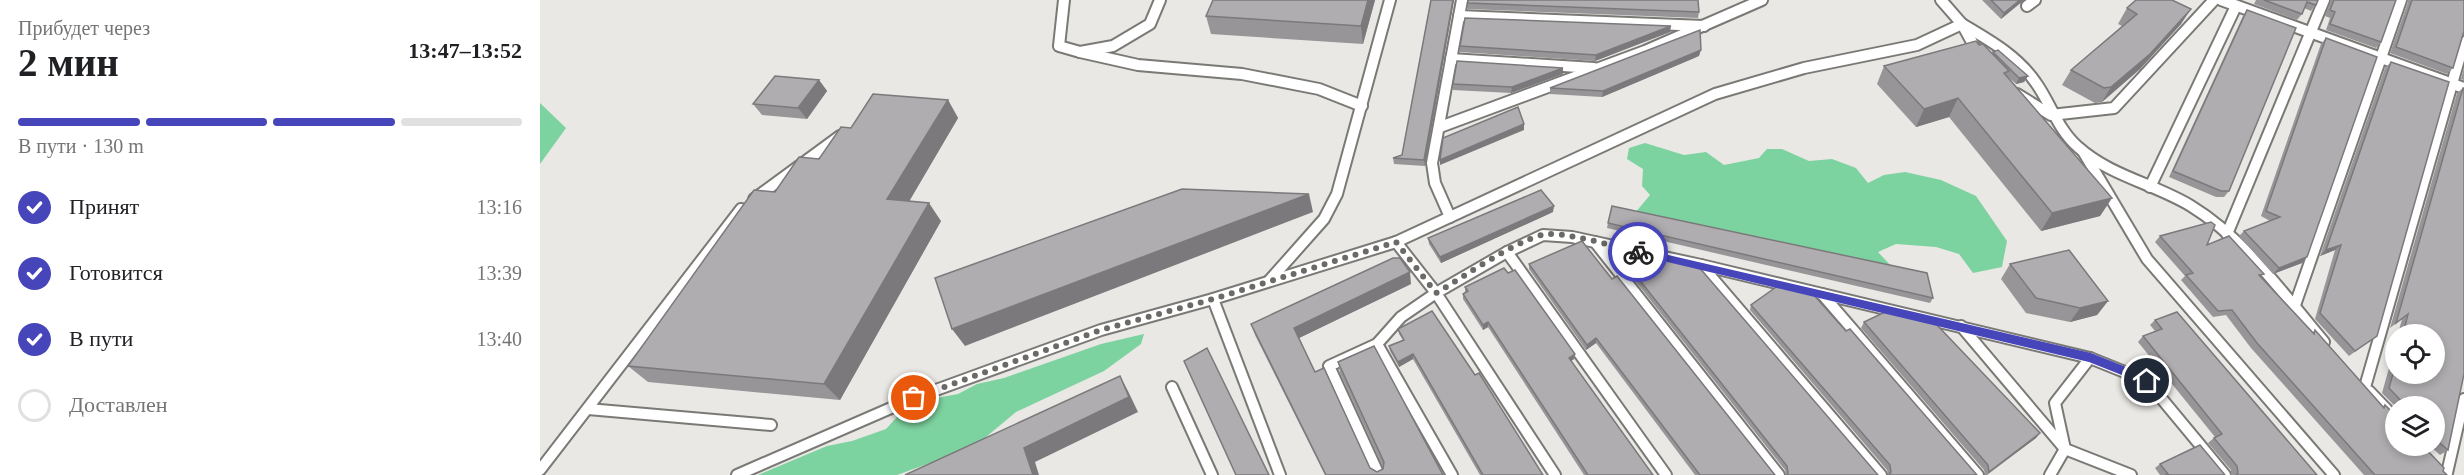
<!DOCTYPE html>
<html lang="ru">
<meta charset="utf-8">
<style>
body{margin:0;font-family:Georgia,serif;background:#f2f2f2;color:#202124;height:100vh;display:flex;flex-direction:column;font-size:22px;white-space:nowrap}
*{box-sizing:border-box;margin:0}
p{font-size:20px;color:#757577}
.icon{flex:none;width:33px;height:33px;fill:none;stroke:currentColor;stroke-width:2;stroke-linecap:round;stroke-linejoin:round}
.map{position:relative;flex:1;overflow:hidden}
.panel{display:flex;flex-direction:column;background:#fff;width:540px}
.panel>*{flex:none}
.tools{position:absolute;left:1845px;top:324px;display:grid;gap:12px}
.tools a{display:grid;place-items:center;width:60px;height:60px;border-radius:50%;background:#fff;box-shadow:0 3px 9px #0003;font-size:30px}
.pin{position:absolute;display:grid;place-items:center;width:51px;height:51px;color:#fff;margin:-26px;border:3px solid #fff;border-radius:50%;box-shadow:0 2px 6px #0007}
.courier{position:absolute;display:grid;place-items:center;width:60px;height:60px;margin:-30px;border:4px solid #4645ba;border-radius:50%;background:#fff;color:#222;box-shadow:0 2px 8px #0007}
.head em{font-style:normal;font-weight:700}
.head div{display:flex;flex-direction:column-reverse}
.head{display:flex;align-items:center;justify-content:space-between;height:102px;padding:0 18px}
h1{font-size:39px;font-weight:700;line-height:45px}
.bar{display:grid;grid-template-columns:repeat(4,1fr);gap:9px 6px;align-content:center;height:72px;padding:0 18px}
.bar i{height:8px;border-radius:4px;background:#e0e0e0}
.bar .on{background:#4645ba}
.bar p{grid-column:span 4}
ol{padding:0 18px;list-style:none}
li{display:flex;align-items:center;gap:18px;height:66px}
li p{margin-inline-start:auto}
li .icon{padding:6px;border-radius:50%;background:#4645ba;color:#fff;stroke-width:4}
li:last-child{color:#757577}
li i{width:33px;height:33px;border:3px solid #e0e0e0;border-radius:50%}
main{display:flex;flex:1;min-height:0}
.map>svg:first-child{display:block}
.green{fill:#7dd39f}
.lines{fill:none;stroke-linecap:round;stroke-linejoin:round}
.lane-casing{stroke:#7a7975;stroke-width:14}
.lane{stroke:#fff;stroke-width:10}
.wall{fill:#979597}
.shaded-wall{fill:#7b797b}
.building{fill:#b0adb0;stroke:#7b797b;stroke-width:1.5}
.route{fill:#4645ba}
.done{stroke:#6a6a67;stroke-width:6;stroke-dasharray:0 10.8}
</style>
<main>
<section class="panel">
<div class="head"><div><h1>2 мин</h1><p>Прибудет через</p></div><em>13:47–13:52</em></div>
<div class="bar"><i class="on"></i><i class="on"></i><i class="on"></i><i></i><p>В пути · 130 m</p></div>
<ol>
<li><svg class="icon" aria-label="check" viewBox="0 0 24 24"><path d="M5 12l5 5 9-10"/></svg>Принят<p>13:16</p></li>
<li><svg class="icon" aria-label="check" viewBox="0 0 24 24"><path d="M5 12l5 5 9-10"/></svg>Готовится<p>13:39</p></li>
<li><svg class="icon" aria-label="check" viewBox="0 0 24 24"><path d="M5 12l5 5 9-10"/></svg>В пути<p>13:40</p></li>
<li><i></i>Доставлен</li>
</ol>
</section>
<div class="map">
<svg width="1924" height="475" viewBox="0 0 1924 475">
<rect width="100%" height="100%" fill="#e9e8e4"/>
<g class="green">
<polygon points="0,103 26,128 0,164"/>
<polygon points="1105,143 1144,155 1166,152 1184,165 1219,158 1227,149 1242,149 1269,161 1292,159 1316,168 1328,183 1344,175 1365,172 1401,180 1436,196 1467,241 1462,267 1433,273 1419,254 1396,247 1356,244 1338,252 1352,267 1090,219 1110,195 1102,186 1103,169 1087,159 1089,148"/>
<polygon points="604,334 601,344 564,371 476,412 434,447 357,475 218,475 287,446 312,441 346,429 358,416 391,399 418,394 437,384 464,378 561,344"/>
</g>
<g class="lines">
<defs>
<g id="lane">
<polyline points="524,0 519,46 540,52 573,46 610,24 620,0"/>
<polyline points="1681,0 1924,88"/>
<polyline points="1487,6 1495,0"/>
<polyline points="919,16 1164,26"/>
<path d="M1422,24C1449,40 1478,56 1496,83C1511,104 1518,130 1538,147C1570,176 1615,184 1651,206C1705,239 1744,295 1784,342"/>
<polyline points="1422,24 1439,55"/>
<polyline points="540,52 598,65 702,74 779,89 822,106"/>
<polyline points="911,59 1054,68"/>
<polyline points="1477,94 1511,115 1574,108 1674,0"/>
<polyline points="900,127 1105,51 1222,0"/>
<polyline points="1544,153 1607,259 1794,475"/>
<polyline points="1610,187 1696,6"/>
<polyline points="214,199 300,136"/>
<polyline points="910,217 895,183 892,163 922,0"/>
<polyline points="1687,234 1784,0"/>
<polyline points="856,242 896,293 1015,475"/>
<polyline points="1055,242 1239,475"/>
<polyline points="967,252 1126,475"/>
<polyline points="1161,265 1341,475"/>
<polyline points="729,281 784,219 797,194 850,0"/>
<polyline points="1282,294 1438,475"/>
<polyline points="673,299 740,475"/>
<polyline points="1754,308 1861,0"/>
<polyline points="1421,326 1525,449 1591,475"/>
<polyline points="837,344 912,475"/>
<polyline points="632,387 672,475"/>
<polyline points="1825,387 1924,42"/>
<polyline points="1829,391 1856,419"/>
<polyline points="48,409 231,425"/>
<polyline points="0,470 201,209"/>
<polyline points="1907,473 1924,399"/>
<polyline points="197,475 374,398 561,330 673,299 856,242 1175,94 1264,68 1377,45 1422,24 1401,0"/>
<polyline points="839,475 789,366 837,344 861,317 896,293 967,252 1003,235 1032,237 1161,265 1550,358 1607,381 1685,475"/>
<polyline points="1510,475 1525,449 1515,403 1550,358"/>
</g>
</defs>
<use href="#lane" class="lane-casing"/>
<use href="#lane" class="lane"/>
</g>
<g class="wall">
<polygon points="835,0 823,44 671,34 666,16"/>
<polygon points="891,0 914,0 885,166 854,164 853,158 862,155"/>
<polygon points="928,0 1159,12 1158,18 928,9"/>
<polygon points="1442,0 1484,0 1461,19"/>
<polygon points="1716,0 1778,0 1771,11 1764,8 1762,14 1757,20 1714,4"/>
<polygon points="1791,0 1856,0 1841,42 1836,48 1786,30 1790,18 1785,16"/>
<polygon points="1867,0 1924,0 1924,35 1923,36 1913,68 1907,74 1850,53 1868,2"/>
<polygon points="1587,8 1641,24 1600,69 1562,102 1555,103 1522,85 1531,70 1582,26 1578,24"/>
<polygon points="1707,10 1689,191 1684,197 1676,197 1629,177 1703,16"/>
<polygon points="1130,32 1055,61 920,52 920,46"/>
<polygon points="1786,38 1767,257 1762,263 1733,274 1699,236 1704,231 1730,221 1721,216 1781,44"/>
<polygon points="1439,45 1452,53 1453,52 1488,76 1484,82 1476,84 1467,76 1572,198 1560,216 1501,231 1409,117 1376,127 1337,84 1344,66"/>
<polygon points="1159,56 1062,97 1010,94 1010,88"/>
<polygon points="1851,62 1837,336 1809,356 1775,319 1795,250 1780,256 1845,68"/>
<polygon points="1924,68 1924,80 1921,79"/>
<polygon points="1023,74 971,93 913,90 913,84"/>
<polygon points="279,80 287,91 267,119 222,115 213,104"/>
<polygon points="1923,88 1908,450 1900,455 1890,446 1894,446 1894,406 1856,406 1856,407 1842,393 1856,343 1856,374 1894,334 1858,334 1862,319 1850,328 1917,93"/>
<polygon points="408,100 418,118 369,201 401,221 300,400 108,382 88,366 235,192 279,159 311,128"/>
<polygon points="1013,212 901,263 889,244 888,238"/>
<polygon points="1068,223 1393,298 1390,303 1067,228"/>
<polygon points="1620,236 1667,245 1721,277 1773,332 1775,330 1843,406 1845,405 1907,475 1824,475 1711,348 1686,315 1673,317 1641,280 1645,276 1615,242"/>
<polygon points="989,264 1072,279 1235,475 1155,475 1056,343 1046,350 989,269"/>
<polygon points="1470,264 1568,301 1557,315 1530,322 1486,313 1461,279"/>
<polygon points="1090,268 1338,475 1246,475 1245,470 1089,273"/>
<polygon points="871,284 759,338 775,372 830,468 837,472 843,469 843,467 800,373 798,362 903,475 785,475 715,335 711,324"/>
<polygon points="925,287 1035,354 1034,359 1031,361 1113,475 1044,475 948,327 943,330 923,299 923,294 925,292"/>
<polygon points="1211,305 1437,475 1348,475 1347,470 1210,310"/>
<polygon points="1615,320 1777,475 1691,475 1691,470 1668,443 1675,437 1598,342 1603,336 1615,331 1610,325"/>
<polygon points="1324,322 1500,433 1496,438 1447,475 1445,475 1444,470 1321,328"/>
<polygon points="858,329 1003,475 940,475 873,359 859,367 850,351 849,346 863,340 859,334"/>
<polygon points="1620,464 1685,475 1620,475 1615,468"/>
</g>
<g class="shaded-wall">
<polygon points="828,0 835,0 823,44 821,26"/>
<polygon points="913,0 914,0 885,166 884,160"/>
<polygon points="1480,0 1484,0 1461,19 1464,13"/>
<polygon points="1651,9 1641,24 1600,69 1562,102 1571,87"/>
<polygon points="1131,26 1130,32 1055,61 1056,55"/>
<polygon points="1161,50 1159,56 1062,97 1063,91"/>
<polygon points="1023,68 1023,74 971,93 972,87"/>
<polygon points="1488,76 1484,82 1476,84 1479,78"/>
<polygon points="279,80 287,91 267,119 258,108"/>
<polygon points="1418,98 1409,117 1376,127 1384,109"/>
<polygon points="408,100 418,118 360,217 347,199"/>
<polygon points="984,124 984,130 900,165 900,160"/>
<polygon points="769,194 773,212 425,346 412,329"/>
<polygon points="1572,198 1560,216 1501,231 1512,213"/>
<polygon points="389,203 401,221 300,400 284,384"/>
<polygon points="1014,206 1013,212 901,263 900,257"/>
<polygon points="1801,245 1795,250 1780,256 1786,250"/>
<polygon points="1767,257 1762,263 1733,274 1739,268"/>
<polygon points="870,272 871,284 757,339 754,328"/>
<polygon points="1568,301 1557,315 1530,322 1540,308"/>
<polygon points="948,322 948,327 943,330 943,325"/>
<polygon points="1056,338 1056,343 1046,350 1047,345"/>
<polygon points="873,354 873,359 859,367 858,362"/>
<polygon points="1035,354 1034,359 1028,363 1029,358"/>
<polygon points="580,376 588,391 598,412 495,462 499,475 493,475 484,448"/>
<polygon points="1500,433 1496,438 1446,475 1449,472"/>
</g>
<g class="building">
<polygon points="673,0 828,0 821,26 666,16"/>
<polygon points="891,0 913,0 884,160 853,158 862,155"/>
<polygon points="928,0 1158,0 1159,12 928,3"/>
<polygon points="1451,0 1480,0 1464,13"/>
<polygon points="1596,0 1632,0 1651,9 1610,54 1571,87 1564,88 1531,70 1597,14 1587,8"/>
<polygon points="1724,0 1778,0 1776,5 1767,2 1762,14"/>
<polygon points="1794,0 1856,0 1841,42 1790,24 1795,12 1790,10"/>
<polygon points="1872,0 1924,0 1924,31 1913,68 1856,47"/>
<polygon points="1707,10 1756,28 1689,191 1681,191 1633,171"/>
<polygon points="925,18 1131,26 1056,55 920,46"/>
<polygon points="1160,30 1161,50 1063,91 1010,88"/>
<polygon points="1786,38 1837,57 1767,257 1739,268 1704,231 1740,217 1726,211"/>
<polygon points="1436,41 1439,45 1443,44 1469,71 1464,73 1572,198 1512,213 1418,98 1384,109 1344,66"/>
<polygon points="1458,50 1488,76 1479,78 1453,52"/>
<polygon points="917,61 1023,68 972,87 913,84"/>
<polygon points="1851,62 1909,82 1837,336 1815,351 1780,313 1801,245 1786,250"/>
<polygon points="235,76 279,80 258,108 213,104"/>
<polygon points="1923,88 1924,88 1924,374 1908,450 1894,438 1894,406 1866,406 1849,388 1856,363 1856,374 1894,374 1894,334 1863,334 1868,314 1856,323"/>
<polygon points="333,94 408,100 347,199 389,203 284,384 88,366 214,190 235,192 259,157 279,159 301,127 311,128"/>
<polygon points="978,107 984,124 900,160 903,138"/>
<polygon points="642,189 769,194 412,329 395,278"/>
<polygon points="1001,190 1014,206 900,257 888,238"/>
<polygon points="1072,206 1387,273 1393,298 1068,223"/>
<polygon points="1671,222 1675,225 1667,245 1689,236 1724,274 1719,275 1774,334 1775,330 1844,408 1845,405 1856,416 1856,446 1883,446 1904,468 1903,471 1907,475 1835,475 1717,343 1692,310 1678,311 1646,275 1653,273 1620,236"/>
<polygon points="1042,241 1072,279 1077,276 1235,475 1160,475 1056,338 1047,345 989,264"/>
<polygon points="1529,250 1568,301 1540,308 1496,298 1470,264"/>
<polygon points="1109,256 1158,266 1338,475 1247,475 1248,473 1247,466 1090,268"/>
<polygon points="853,258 860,258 870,272 754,328 775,372 784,368 830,468 837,472 843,469 844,462 798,362 834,346 903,475 786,475 711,324"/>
<polygon points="964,268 968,273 975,270 1035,354 1029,358 1113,475 1048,475 948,322 943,325 923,294 928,291 925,287"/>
<polygon points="1239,285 1272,293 1306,331 1310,329 1437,475 1349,475 1351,472 1350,465 1211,305"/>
<polygon points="892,311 935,375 939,373 1003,475 943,475 873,354 858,362 849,346 864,340 858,329"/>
<polygon points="1347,311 1395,323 1500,433 1449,472 1448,465 1324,322"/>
<polygon points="1637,312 1777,475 1696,475 1698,473 1697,466 1674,438 1682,434 1603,336 1622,329 1615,320"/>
<polygon points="667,348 729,475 696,475 644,361"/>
<polygon points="580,376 589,397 484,448 493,475 365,475"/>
<polygon points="1660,445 1685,475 1625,475 1628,474 1620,464"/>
</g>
<polygon class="route" points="1098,248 1551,353 1611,377 1612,381 1607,385 1549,362 1098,255 1093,252"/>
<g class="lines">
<path class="done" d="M374,398L561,330L673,299L856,242L896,293C924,277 973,242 1002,235C1021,230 1076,247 1098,252"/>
</g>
</svg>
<div class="tools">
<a><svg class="icon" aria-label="locate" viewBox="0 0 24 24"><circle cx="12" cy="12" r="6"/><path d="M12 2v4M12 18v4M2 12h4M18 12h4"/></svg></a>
<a><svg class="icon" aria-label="layers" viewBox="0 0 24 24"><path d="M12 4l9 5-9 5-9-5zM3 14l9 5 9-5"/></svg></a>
</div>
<div class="pin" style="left:374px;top:398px;background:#ea580c"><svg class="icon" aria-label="bag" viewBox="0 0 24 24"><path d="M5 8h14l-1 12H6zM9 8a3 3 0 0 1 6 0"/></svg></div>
<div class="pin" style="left:1607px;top:381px;background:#1f2937"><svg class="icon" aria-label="home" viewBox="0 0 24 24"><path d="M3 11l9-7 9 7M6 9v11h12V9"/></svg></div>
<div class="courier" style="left:1098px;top:252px"><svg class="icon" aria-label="bike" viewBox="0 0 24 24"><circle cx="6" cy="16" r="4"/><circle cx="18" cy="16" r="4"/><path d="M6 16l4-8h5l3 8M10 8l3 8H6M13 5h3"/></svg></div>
</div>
</main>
